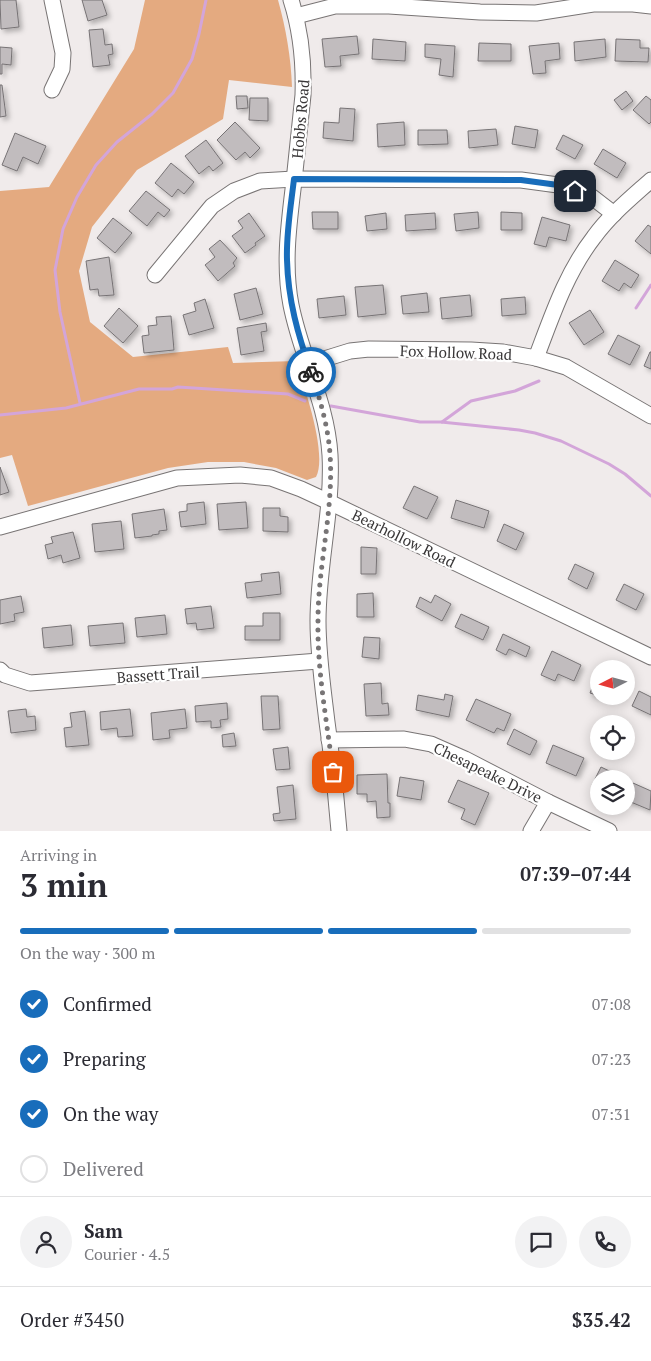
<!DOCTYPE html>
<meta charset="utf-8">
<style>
body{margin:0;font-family:"PT Serif",serif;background:#f2f2f3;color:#2b2b33;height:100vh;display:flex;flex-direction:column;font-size:19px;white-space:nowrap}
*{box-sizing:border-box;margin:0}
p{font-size:16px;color:#7c7c81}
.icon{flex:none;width:28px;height:28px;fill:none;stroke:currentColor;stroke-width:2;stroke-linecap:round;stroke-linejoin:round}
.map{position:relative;height:831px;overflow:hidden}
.panel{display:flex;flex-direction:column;background:#fff;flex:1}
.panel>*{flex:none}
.needle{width:32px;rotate:264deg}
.buttons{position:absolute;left:590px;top:660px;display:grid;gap:10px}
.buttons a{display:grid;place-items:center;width:45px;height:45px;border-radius:50%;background:#fff;box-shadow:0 2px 12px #0003;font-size:25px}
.pin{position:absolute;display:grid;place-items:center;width:42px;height:42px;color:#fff;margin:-21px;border-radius:10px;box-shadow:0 2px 8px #0006}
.courier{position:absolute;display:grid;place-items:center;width:50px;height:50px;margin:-25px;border:4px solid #186dbb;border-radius:50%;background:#fff;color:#222;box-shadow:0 1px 6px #0007}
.summary em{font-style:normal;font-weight:600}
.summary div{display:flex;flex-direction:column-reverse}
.summary{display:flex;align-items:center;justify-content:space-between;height:85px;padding:0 20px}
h1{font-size:32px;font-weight:600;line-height:38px}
.bar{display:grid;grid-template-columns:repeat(4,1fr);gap:8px 5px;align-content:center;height:60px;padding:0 20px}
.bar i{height:6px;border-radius:4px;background:#e1e1e2}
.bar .selected{background:#186dbb}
.bar p{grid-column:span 4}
.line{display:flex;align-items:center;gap:12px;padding:0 20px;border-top:1px solid #e1e1e2}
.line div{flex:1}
.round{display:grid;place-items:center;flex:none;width:52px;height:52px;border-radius:26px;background:#f2f2f3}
ol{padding:0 20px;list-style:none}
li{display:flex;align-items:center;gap:15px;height:55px}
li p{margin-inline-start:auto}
li .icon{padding:5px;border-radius:50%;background:#186dbb;color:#fff;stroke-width:4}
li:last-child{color:#7c7c81}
li i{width:28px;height:28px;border:2px solid #e1e1e2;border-radius:50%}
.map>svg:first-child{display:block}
.forest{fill:#e4aa80}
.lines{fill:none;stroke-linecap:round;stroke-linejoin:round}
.stream{stroke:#d3a5d9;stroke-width:3}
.building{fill:#c1bcbe;stroke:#777375;filter:url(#shadow)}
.minor-casing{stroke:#787474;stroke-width:17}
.minor{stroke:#fff;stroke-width:15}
.done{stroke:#787576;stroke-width:5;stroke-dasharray:0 9}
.route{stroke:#186dbb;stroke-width:6}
.labels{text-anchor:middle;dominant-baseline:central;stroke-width:4.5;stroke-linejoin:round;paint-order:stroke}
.street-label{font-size:15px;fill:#383637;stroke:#fff}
</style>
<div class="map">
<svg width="651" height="831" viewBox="0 0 651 831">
<defs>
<filter id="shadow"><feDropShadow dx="3" dy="3" stdDeviation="2.5" flood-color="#0004"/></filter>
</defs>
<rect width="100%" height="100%" fill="#f0ebeb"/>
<path class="forest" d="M145,0H278C286,29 291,57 292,87L229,80L223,119L137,170L92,227L79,271L90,322L133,357L228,347L233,363L296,361C304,386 328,454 316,477L307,480L276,468L244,462H208L168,468L28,506L12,455L0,458V191L49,187L134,49Z"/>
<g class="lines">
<g class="stream">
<polyline points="636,308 651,285"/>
<polyline points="80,403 60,312 55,270 63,229 77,197 96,165 117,142 152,114 173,93 192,59 199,34 206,0"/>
<polyline points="331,406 420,422 441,422 519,430 535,433 561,441 609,464 625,474 651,496"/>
<polyline points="0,415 66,408 139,389 172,389 178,387 288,394 305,401"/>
<polyline points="442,422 471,401 515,391 539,381"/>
</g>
</g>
<g class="building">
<polygon points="0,0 16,0 19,27 1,29"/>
<polygon points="82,0 102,0 107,15 88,21"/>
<polygon points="103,29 105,45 112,44 113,54 108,55 110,65 93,67 89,30"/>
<polygon points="357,36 359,54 340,56 341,66 325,67 322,39"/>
<polygon points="373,39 406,42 405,61 372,59"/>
<polygon points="605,39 606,57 575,61 574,42"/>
<polygon points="616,39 640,40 640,48 649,48 648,62 615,61"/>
<polygon points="479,43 511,44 511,61 478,61"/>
<polygon points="559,43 560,59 545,61 546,73 533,74 529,46"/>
<polygon points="425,44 455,46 453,77 439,75 441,59 425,57"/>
<polygon points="0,47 12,48 11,65 2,64 2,74 0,74"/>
<polygon points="0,85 2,85 6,116 0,117"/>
<polygon points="626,91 633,101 622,110 614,100"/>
<polygon points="236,96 247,96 248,108 237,109"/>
<polygon points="646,96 651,100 651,122 649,124 633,110"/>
<polygon points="250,98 268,98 268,121 249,120"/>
<polygon points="340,108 355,109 353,141 323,138 324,122 339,123"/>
<polygon points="235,122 260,148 250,158 245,152 236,160 217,140"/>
<polygon points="404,122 405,145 378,147 377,124"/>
<polygon points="515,126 538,130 535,148 512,144"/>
<polygon points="496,129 498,145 469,148 468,131"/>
<polygon points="418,130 447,130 448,144 418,145"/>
<polygon points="15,133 46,146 38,164 23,157 17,171 2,165"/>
<polygon points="563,135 583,145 575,159 556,149"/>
<polygon points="206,140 223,163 213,171 209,166 199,174 185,156"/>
<polygon points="603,149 626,163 617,178 594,164"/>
<polygon points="171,163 194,182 184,194 178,189 172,197 155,183"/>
<polygon points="146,191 170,210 164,217 158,212 147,226 129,211"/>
<polygon points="312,212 338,212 338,229 313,229"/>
<polygon points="478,212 479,228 456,231 454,214"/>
<polygon points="501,212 522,213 522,230 501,230"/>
<polygon points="249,213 265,236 255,243 256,245 245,253 232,236 243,228 238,221"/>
<polygon points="386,213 387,229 367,231 365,216"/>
<polygon points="435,213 436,229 406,231 405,215"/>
<polygon points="542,217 570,225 566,241 549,237 546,247 534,244"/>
<polygon points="113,218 132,233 115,253 97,238"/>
<polygon points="648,225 651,227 651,254 635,241"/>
<polygon points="220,240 237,258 233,263 235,266 218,281 205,265 215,257 209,249"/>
<polygon points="109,257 114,295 99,296 98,289 90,290 86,261"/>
<polygon points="615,260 639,275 631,288 624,283 619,291 602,281"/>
<polygon points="383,285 386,314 358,317 355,287"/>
<polygon points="256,288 263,314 240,320 234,294"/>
<polygon points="427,293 429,312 403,314 401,296"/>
<polygon points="470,295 472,316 442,319 440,298"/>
<polygon points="344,296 346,315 319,318 317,299"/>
<polygon points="525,297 526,314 502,316 501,299"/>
<polygon points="205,299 214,328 189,335 183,315 196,311 194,303"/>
<polygon points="119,308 138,326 123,343 104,326"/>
<polygon points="590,310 604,332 584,345 569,323"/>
<polygon points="171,316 174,350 144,353 142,336 149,335 148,326 157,325 156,317"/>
<polygon points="266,323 267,331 261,332 264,351 241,355 237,328"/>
<polygon points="618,335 640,346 630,365 608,354"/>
<polygon points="650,352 651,352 651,369 644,366"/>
<polygon points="0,467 9,492 0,495"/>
<polygon points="414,486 438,497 427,519 403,508"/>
<polygon points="456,500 489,511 484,528 451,518"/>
<polygon points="204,502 206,524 181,527 179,512 187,511 187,504"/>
<polygon points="246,502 248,528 219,530 217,504"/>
<polygon points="263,508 280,508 280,516 288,517 288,532 263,531"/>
<polygon points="164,509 167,530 159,531 159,534 152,535 152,536 135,538 132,514"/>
<polygon points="121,521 124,549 95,552 92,524"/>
<polygon points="504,524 524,533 516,550 497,541"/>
<polygon points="73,532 80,558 63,563 61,555 48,559 45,545 53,543 51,537"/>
<polygon points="361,547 377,548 376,574 361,574"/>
<polygon points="575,564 594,573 587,589 568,579"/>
<polygon points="279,572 281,594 247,598 245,583 262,581 261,574"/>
<polygon points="624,584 644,594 636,610 616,600"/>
<polygon points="373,593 374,617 357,617 357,594"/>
<polygon points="435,595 451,604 442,621 416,607 420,597 431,603"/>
<polygon points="21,596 24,612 14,614 15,621 0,624 0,600"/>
<polygon points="211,606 214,628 197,630 196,623 187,624 185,609"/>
<polygon points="263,613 280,613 280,640 245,640 245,626 263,626"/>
<polygon points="461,614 489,627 483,640 455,627"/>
<polygon points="165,615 167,634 137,637 135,618"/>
<polygon points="123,623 125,643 90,646 88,626"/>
<polygon points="71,625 73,645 44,648 42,628"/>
<polygon points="503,634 530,647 526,657 509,649 506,655 496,650"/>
<polygon points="364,637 380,638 379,659 362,657"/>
<polygon points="552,651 581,665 574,681 558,674 555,681 541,675"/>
<polygon points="598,673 599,674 599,696 590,693"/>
<polygon points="381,683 382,704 388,703 389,715 366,716 364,684"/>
<polygon points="639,691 651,697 651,715 632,706"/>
<polygon points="445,694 453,696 449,717 416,710 418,695 444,700"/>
<polygon points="261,696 278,696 280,729 263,730"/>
<polygon points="476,699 511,714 504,731 497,728 494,733 466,720"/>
<polygon points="227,703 228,719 220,720 221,727 211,728 211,721 196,722 195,706"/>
<polygon points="26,709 27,717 35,716 36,730 11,733 8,711"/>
<polygon points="130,709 133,736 118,737 117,728 101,730 100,712"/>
<polygon points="185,709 187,728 169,730 170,738 153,740 151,713"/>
<polygon points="85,711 89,745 66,747 64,728 72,727 70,713"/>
<polygon points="514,729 537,741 530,755 507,744"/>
<polygon points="234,733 236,746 223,747 222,735"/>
<polygon points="553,745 584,758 576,776 546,763"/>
<polygon points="288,747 290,769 276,770 273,749"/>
<polygon points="601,767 626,779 599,779 599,789 592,785"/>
<polygon points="387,774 388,803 390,803 390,817 377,818 376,801 367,802 367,794 357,794 357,775"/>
<polygon points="400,777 424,781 421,800 397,796"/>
<polygon points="458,780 489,793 475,825 461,819 465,809 448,802"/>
<polygon points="633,783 651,791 650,810 626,800"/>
<polygon points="293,785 296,819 274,821 273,814 280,813 277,787"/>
</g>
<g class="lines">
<defs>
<g id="minor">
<polyline points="52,0 63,53 62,69 52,90"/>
<path d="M291,0C301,31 304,63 303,95C300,124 297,153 294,181C289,223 283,264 291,305C301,356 327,403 330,455C333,510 318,565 318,621C318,655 323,688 327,722C332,758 336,795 339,831"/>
<polyline points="296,16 335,6 389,6 480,12 536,13 593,4 633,4 651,6"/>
<polyline points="155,275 212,206 234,191 260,181 294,179 521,180 558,185 592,197 614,214"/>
<path d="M536,358C552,316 566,273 594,237C610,215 631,198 651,180"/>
<polyline points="308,364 350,351 369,349 471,350 503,352 536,358 566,367 651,416"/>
<polyline points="0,527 177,478 240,475 271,478 301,489 329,502 651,657"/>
<polyline points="0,670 5,675 30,683 319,661"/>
<polyline points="329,740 404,739 431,744 465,759 548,802 609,831"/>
<polyline points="531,831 548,802"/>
</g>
</defs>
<use href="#minor" class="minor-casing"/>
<use href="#minor" class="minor"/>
</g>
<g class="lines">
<path class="done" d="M311,372C320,399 328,426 330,454C334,509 318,565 318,620C317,671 327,721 333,772"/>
<path class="route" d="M311,372C298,335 288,300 287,260C286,233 291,205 294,179L521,180L558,185L575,191"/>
</g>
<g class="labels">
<g class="street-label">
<text transform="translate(300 119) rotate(-85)">Hobbs Road</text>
<text transform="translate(456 352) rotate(2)">Fox Hollow Road</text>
<text transform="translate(404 538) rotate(26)">Bearhollow Road</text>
<text transform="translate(158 674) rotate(-4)">Bassett Trail</text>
<text transform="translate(488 772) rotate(26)">Chesapeake Drive</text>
</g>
</g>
</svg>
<div class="buttons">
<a><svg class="needle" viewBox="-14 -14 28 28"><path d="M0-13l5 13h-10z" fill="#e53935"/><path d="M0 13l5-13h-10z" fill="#7c7c81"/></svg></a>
<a><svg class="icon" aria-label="locate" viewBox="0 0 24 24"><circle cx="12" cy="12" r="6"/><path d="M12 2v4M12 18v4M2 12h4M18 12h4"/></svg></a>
<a><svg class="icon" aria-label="layers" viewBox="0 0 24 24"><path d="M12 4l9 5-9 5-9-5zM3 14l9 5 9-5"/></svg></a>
</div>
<div class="pin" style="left:333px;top:772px;background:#ea580c"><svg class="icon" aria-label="bag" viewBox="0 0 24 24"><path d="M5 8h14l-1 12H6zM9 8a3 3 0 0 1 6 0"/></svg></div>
<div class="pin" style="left:575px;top:191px;background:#1f2937"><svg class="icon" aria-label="home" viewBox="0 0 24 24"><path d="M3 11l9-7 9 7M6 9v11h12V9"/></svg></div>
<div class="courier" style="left:311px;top:372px"><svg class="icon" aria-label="bike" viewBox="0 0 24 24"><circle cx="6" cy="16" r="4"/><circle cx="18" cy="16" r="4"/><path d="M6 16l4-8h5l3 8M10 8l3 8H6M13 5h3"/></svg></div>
</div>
<section class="panel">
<div class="summary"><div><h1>3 min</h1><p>Arriving in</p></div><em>07:39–07:44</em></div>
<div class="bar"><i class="selected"></i><i class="selected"></i><i class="selected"></i><i></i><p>On the way · 300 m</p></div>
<ol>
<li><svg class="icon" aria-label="check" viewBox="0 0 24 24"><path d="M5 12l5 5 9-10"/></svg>Confirmed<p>07:08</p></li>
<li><svg class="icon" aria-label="check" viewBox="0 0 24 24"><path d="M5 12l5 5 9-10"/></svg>Preparing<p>07:23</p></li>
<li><svg class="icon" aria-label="check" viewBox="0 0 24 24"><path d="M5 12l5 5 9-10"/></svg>On the way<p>07:31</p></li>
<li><i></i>Delivered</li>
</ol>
<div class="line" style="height:90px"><a class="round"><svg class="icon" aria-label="person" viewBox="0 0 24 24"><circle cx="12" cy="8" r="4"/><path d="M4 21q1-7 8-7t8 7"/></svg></a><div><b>Sam</b><p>Courier · 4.5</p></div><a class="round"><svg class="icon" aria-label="chat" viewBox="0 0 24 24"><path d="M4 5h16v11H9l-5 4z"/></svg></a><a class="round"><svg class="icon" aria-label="phone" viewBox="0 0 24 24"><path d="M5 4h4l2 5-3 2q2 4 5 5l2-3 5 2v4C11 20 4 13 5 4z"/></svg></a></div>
<div class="line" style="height:65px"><div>Order #3450</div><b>$35.42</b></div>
</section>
